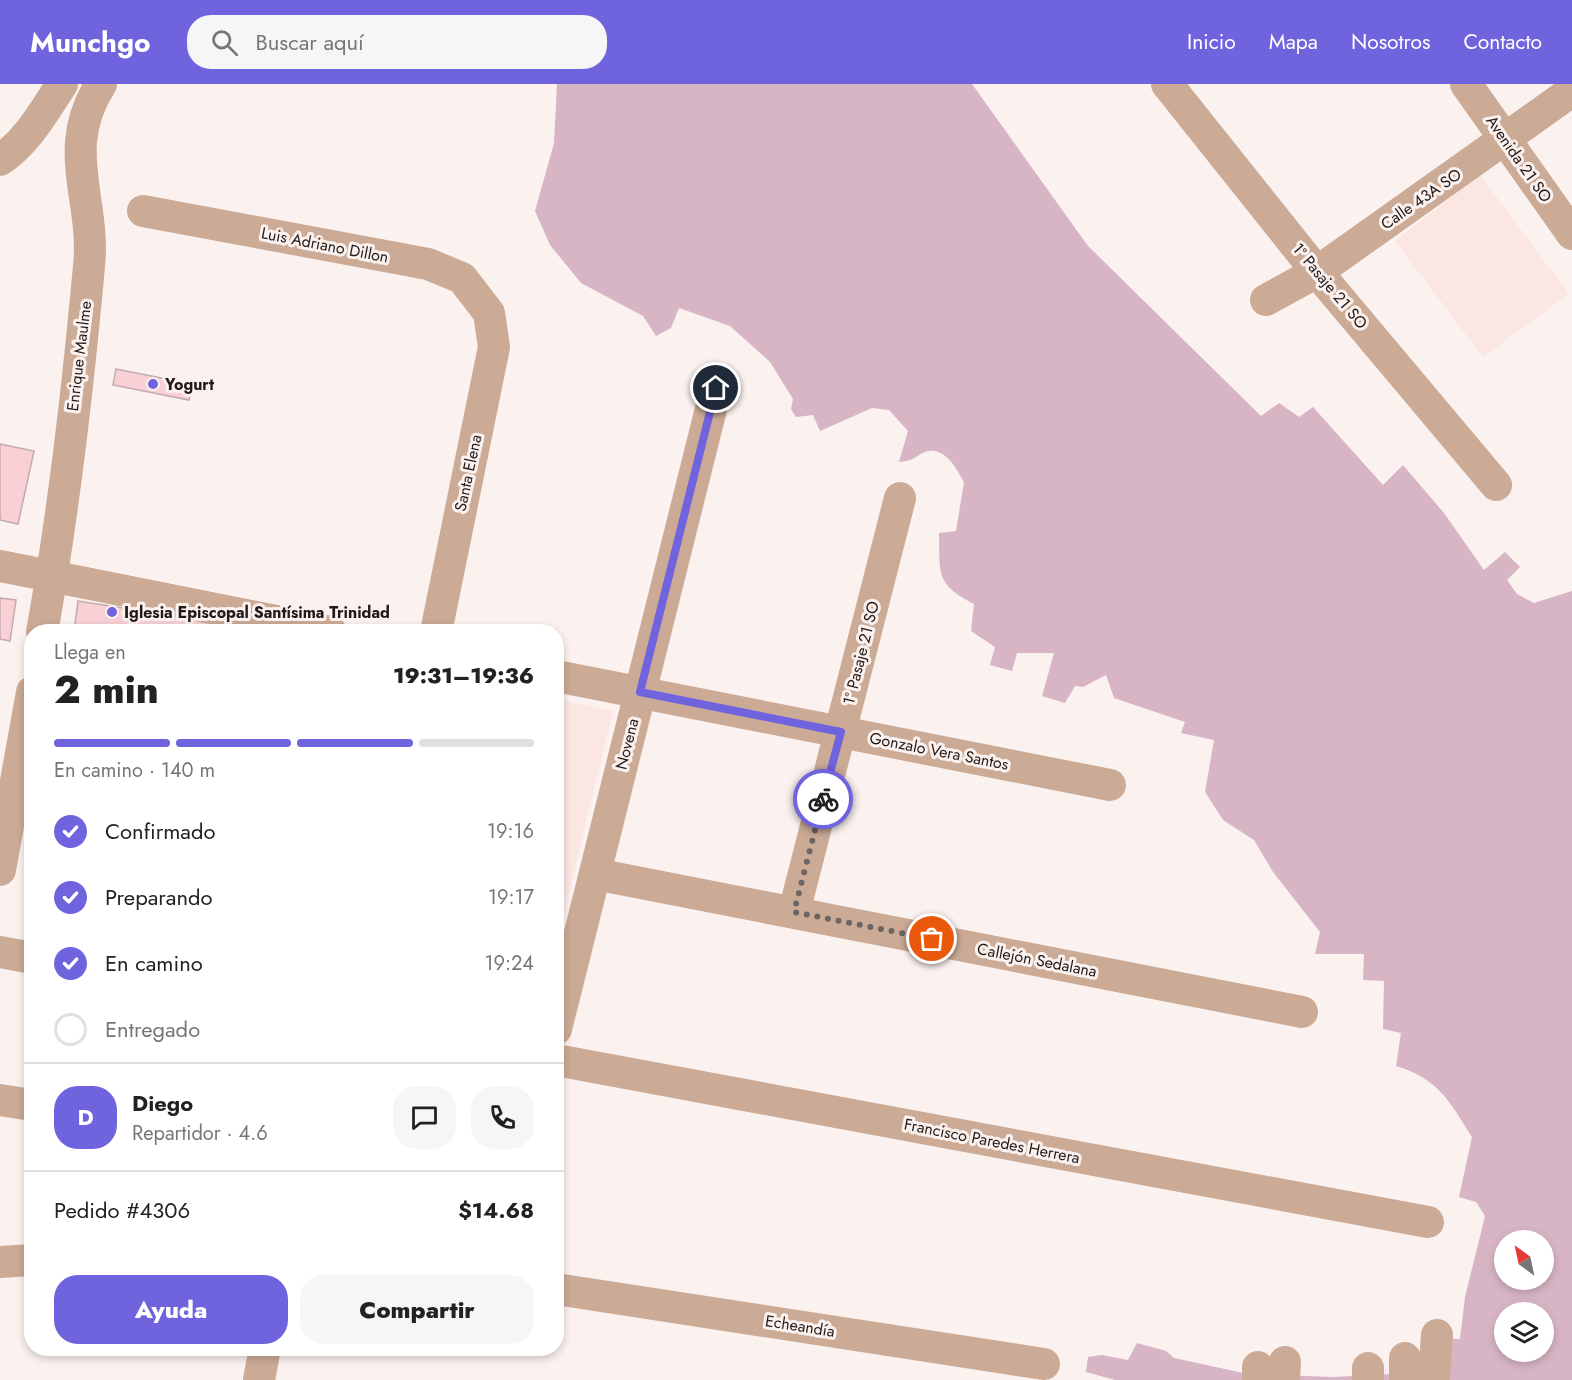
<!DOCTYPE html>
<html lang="es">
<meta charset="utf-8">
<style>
body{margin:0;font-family:Jost,sans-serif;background:#f6f6f6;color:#222;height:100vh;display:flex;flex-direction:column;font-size:22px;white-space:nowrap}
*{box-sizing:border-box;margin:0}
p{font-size:20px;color:#767676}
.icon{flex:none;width:33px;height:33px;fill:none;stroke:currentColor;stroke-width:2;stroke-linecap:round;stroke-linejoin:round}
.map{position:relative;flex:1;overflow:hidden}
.details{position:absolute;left:24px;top:540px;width:540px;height:732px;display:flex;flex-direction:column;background:#fff;border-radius:24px;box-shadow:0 3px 9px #0003}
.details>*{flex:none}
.needle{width:39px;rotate:327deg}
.buttons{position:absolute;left:1494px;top:1146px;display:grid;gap:12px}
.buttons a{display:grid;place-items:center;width:60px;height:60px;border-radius:50%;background:#fff;box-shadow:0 3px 9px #0003;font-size:30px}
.pin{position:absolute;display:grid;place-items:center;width:51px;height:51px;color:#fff;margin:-26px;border:3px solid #fff;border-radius:50%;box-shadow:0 2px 6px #0007}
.courier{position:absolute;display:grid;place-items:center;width:60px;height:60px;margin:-30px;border:4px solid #7063de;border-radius:50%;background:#fff;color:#222;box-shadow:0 2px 8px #0007}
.headline em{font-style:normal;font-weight:800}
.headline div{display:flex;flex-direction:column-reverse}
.headline{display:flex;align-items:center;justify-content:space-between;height:102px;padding:0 30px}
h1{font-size:39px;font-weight:800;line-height:45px}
.bar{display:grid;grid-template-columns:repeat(4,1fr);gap:9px 6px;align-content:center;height:72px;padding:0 30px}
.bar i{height:8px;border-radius:4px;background:#e0e0e0}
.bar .active{background:#7063de}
.bar p{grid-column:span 4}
.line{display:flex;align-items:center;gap:15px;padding:0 30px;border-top:2px solid #e0e0e0}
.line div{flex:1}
.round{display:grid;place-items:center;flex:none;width:63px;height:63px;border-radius:24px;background:#f6f6f6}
ol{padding:0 30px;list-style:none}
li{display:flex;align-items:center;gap:18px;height:66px}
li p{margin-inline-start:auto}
li .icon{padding:6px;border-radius:50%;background:#7063de;color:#fff;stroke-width:4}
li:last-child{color:#767676}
li i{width:33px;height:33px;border:3px solid #e0e0e0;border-radius:50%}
.action{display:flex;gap:12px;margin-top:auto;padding:12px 30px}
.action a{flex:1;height:69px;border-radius:24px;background:#7063de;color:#fff;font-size:24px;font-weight:800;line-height:69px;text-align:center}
.action a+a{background:#f6f6f6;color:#222}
header{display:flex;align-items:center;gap:36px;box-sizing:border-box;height:84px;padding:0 30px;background:#7063de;color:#fff}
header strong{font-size:28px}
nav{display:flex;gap:33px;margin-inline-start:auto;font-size:21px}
.search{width:420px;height:54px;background:#f6f6f6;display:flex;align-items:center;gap:15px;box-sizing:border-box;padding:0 21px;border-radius:24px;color:#767676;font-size:22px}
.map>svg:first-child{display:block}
.built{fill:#fbe6e2}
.water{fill:#d8b5c5;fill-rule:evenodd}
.building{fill:#f8d0d5;stroke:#c3aaad;stroke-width:1.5}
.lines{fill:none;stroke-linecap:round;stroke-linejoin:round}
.minor{stroke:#cbaa96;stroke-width:32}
.done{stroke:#6e6563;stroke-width:6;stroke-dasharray:0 10.8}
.route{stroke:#7063de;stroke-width:8}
.poi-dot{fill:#7063de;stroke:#fbf1ef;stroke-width:2}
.labels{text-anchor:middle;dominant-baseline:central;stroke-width:6;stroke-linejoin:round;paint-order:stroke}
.street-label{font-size:16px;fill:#221917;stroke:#fbf1ef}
.poi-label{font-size:16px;font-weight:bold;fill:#221917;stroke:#fbf1ef;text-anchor:start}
</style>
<header>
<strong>Munchgo</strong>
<div class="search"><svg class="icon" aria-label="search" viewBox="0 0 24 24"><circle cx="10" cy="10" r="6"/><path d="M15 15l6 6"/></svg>Buscar aquí</div>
<nav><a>Inicio</a><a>Mapa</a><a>Nosotros</a><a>Contacto</a></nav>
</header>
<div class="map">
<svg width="1572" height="1296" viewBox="0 0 1572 1296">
<rect width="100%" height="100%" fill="#fbf1ef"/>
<g class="built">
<polygon points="1480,91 1569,210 1483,273 1395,157"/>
<polygon points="557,616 613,627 557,857 556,616"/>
</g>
<path class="water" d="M557,0H972L1088,162L1261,332L1279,319L1299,333L1313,323L1383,401L1403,381L1444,429L1484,486L1505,468L1520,483L1507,496L1517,510L1534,519L1572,507V1296H1115L1086,1288L1088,1273L1102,1271L1128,1276L1137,1259L1166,1267L1174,1274L1248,1290L1333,1293L1428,1288L1429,1254L1460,1255L1465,1213L1485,1132L1476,1118L1459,1113L1472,1053C1449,1017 1439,995 1396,982L1401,949L1383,945L1384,897L1363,896L1364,870H1315L1320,848L1273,788L1254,756L1223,736L1205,708L1214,656L1181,649L1185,638L1114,614L1106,591L1083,603L1075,602L1065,619L1042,612L1054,569H1017L1012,587L990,581L995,563L971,547L974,520C935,500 940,489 939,449L956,447L964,398C957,385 944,361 925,368C913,373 917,376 899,378L908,347L889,326L872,324L820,347L813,331L796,333L791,325L793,315L770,278L730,242L679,224L671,244L656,252L643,232L581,199L550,161L535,127L554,59ZM1504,1156H1544V1196H1504ZM1504,1228H1544V1268H1504Z"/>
<g class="building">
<polygon points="116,285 192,300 189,316 113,301"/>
<polygon points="0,360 34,367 18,440 0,436"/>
<polygon points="0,514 16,516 10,557 0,555"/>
<polygon points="78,517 218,539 217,548 74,548"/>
</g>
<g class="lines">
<g class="minor">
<polyline points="1167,0 1317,188 1496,401"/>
<polyline points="1466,0 1572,150"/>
<path d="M0,76C28,57 44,27 62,0"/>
<polyline points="143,127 428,180 462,194 489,229 494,263 436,548"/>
<polyline points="1266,216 1317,188 1572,7"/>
<polyline points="0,482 331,548"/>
<path d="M42,548C64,428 78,303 89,182C96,115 59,65 101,0"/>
<polyline points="556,592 1110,701"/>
<polyline points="0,786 32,608"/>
<polyline points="595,790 1302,928"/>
<polyline points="794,828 900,414"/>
<polyline points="0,868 32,874"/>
<polyline points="556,945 716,305"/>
<polyline points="556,976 1428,1138"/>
<polyline points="0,1016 32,1021"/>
<polyline points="0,1178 32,1176"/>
<polyline points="556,1205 1044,1280"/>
<polyline points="1258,1283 1258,1296"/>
<polyline points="259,1296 265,1264"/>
<polyline points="1284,1296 1285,1278"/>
<polyline points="1368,1296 1368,1284"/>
<polyline points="1405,1296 1405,1274"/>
<polyline points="1434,1296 1437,1251"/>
</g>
</g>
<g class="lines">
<polyline class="done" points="823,715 794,828 932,855"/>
<polyline class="route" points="716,304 640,608 841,648 823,715"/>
</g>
<g class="poi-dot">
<circle cx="153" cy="300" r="6"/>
<circle cx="112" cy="528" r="6"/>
</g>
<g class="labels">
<g class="street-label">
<text transform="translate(1519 75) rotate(55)">Avenida 21 SO</text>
<text transform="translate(1421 115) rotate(-35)">Calle 43A SO</text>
<text transform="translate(325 161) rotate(11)">Luis Adriano Dillon</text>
<text transform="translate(1330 202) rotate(50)">1º Pasaje 21 SO</text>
<text transform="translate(79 272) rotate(-83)">Enrique Maulme</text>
<text transform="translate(468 389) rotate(-78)">Santa Elena</text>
<text transform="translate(861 569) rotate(-76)">1º Pasaje 21 SO</text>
<text transform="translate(627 660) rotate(-76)">Novena</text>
<text transform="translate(939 667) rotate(11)">Gonzalo Vera Santos</text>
<text transform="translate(1037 876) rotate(11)">Callejón Sedalana</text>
<text transform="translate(992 1057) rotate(11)">Francisco Paredes Herrera</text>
<text transform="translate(800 1242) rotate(9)">Echeandía</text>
</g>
<g class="poi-label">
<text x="165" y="300">Yogurt</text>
<text x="124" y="528">Iglesia Episcopal Santísima Trinidad</text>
</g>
</g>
</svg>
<div class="buttons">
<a><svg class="needle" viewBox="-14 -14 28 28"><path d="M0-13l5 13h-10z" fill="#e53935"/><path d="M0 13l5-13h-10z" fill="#767676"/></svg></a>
<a><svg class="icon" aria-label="layers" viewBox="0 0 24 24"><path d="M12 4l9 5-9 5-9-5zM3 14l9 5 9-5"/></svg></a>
</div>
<div class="pin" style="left:932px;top:855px;background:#ea580c"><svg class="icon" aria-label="bag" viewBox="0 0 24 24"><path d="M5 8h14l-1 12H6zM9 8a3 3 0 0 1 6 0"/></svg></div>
<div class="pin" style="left:716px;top:304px;background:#1f2937"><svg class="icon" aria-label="home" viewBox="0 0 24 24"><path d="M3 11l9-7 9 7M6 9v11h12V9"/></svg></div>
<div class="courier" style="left:823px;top:715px"><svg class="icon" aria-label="bike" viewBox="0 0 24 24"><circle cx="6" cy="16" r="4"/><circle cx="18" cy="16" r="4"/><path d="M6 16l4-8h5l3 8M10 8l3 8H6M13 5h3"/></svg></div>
<section class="details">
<div class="headline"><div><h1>2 min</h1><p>Llega en</p></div><em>19:31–19:36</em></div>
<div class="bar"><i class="active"></i><i class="active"></i><i class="active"></i><i></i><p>En camino · 140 m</p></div>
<ol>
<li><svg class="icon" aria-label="check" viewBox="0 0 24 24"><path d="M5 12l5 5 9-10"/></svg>Confirmado<p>19:16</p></li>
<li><svg class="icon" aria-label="check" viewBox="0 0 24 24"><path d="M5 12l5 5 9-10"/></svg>Preparando<p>19:17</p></li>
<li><svg class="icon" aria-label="check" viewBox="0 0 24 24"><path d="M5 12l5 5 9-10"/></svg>En camino<p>19:24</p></li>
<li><i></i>Entregado</li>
</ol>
<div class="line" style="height:108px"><b class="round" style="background:#7063de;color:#fff">D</b><div><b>Diego</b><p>Repartidor · 4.6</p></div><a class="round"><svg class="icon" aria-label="chat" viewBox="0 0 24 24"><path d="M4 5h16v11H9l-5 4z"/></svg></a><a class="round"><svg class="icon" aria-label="phone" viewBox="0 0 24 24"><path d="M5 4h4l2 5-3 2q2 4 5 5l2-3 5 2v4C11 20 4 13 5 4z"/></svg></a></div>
<div class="line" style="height:78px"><div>Pedido #4306</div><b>$14.68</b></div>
<div class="action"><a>Ayuda</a><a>Compartir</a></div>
</section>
</div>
